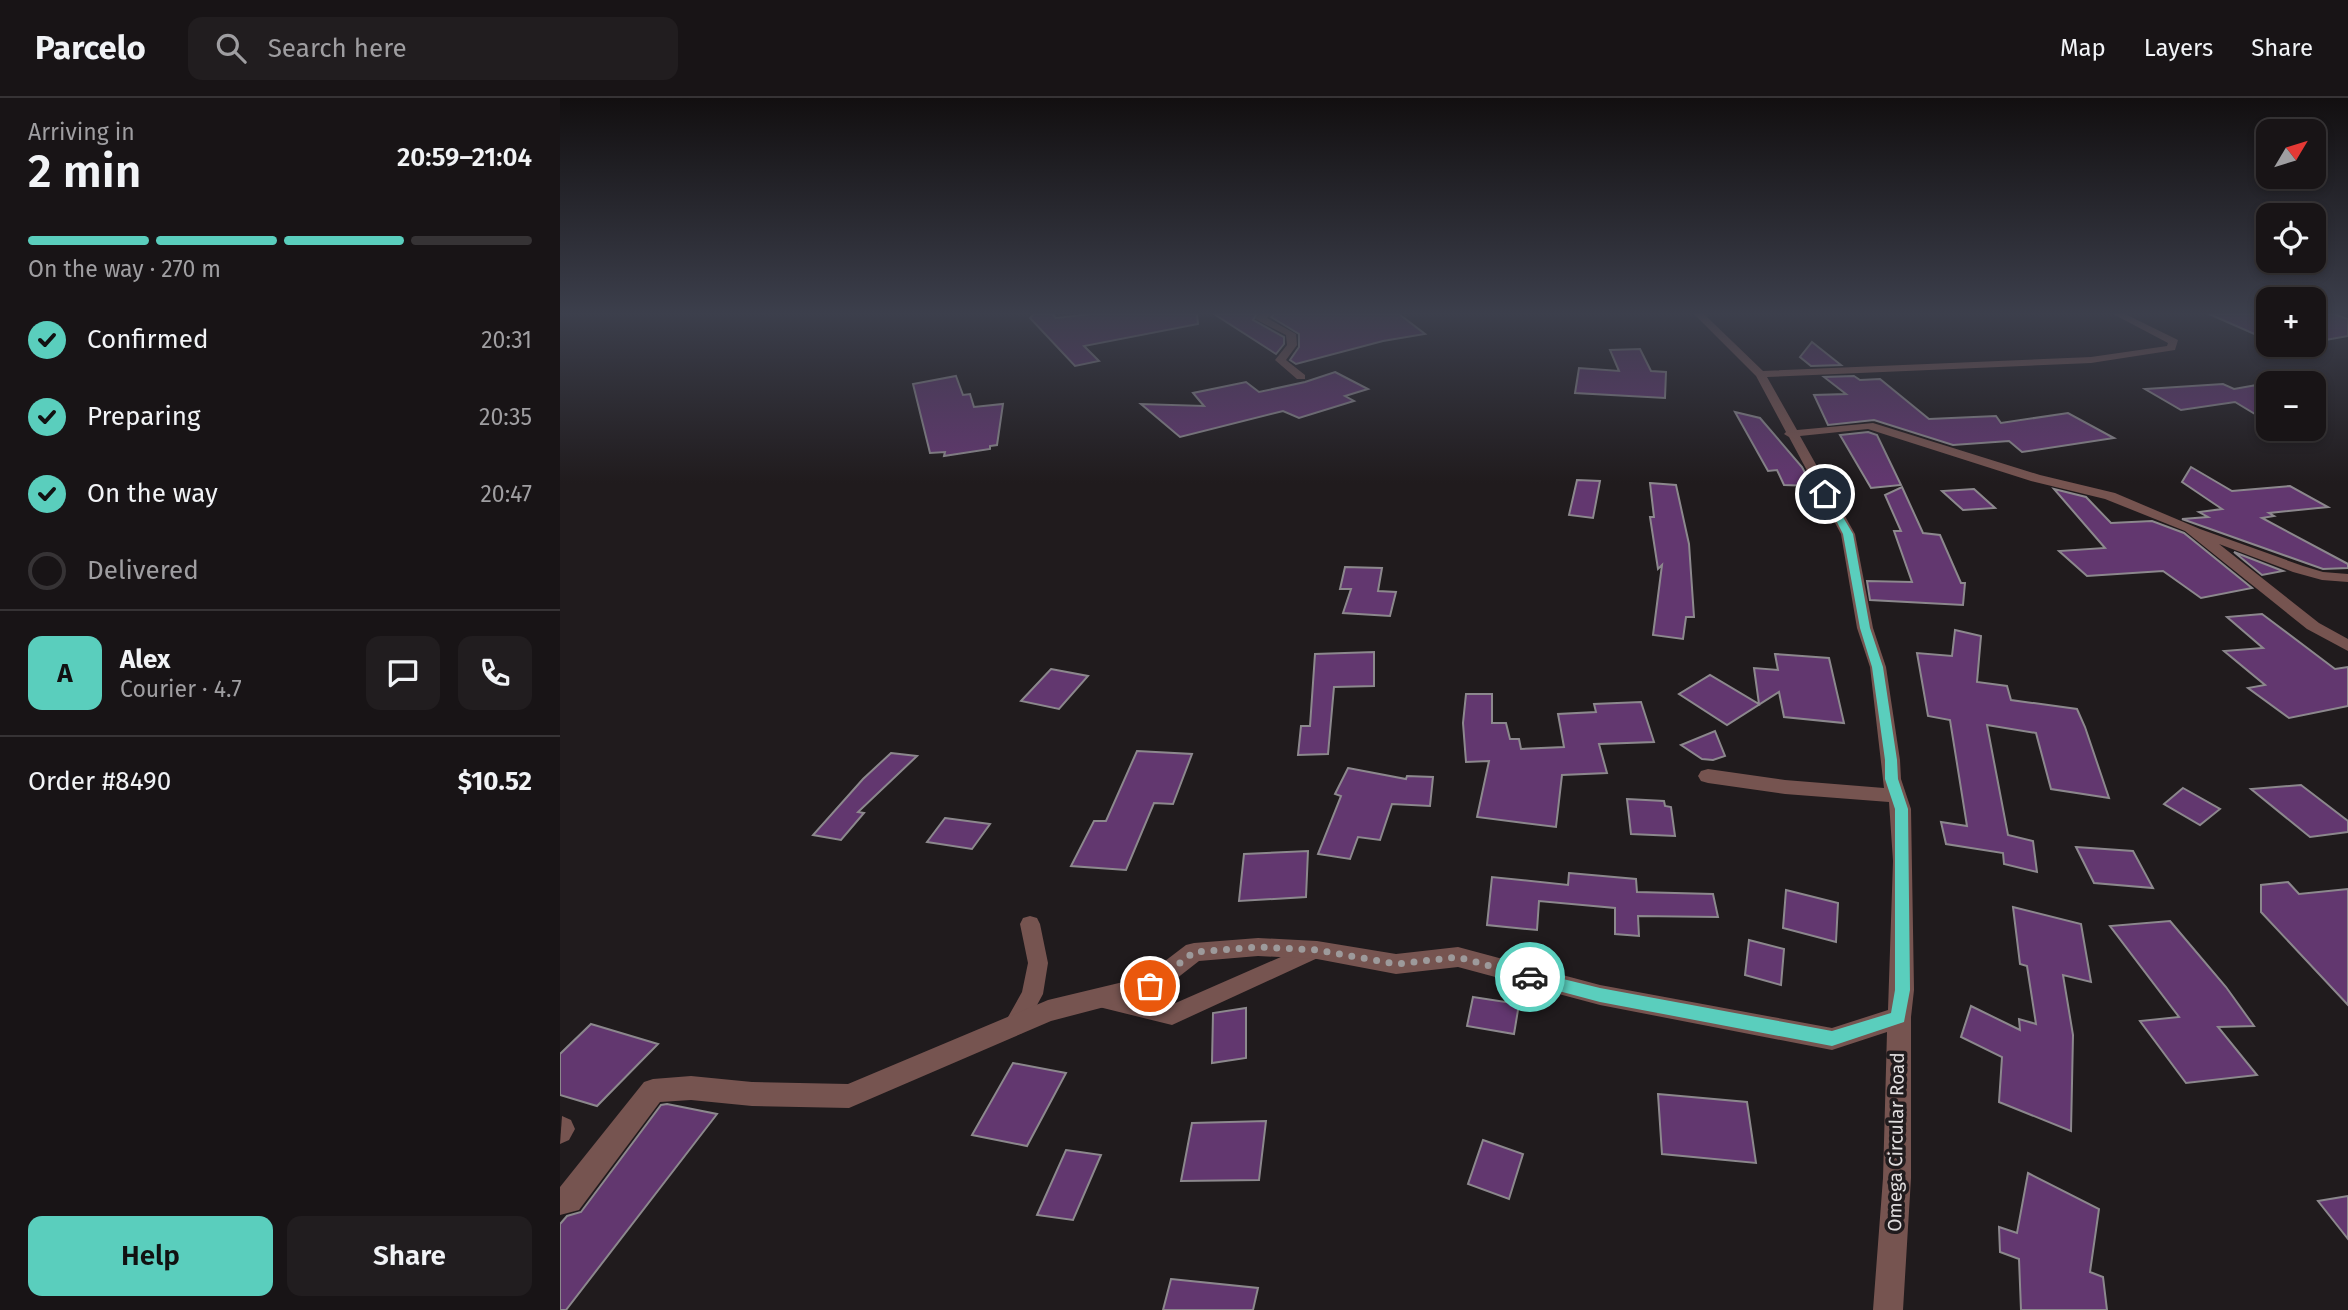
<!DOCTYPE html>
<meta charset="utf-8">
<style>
body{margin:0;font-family:"Fira Sans",sans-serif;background:#211d1f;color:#f1f3f6;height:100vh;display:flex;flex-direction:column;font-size:26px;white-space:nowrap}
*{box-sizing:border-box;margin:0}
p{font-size:23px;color:#9f9ea1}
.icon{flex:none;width:38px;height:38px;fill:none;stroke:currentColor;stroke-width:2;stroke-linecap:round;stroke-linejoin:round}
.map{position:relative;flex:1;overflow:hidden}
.side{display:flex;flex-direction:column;background:#181416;width:560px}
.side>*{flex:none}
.needle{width:46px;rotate:52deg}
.buttons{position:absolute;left:1696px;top:21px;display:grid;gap:14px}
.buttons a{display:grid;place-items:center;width:70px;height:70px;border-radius:14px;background:#181416;box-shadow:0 4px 10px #0003,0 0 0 2px #363335;font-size:35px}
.pin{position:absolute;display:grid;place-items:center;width:60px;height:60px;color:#fff;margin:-30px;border:4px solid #fff;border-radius:50%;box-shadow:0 2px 7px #0007}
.courier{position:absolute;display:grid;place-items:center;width:70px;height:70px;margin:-35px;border:5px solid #5acebd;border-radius:50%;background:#fff;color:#222;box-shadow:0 2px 9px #0007}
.head em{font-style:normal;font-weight:600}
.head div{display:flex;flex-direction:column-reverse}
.head{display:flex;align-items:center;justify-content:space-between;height:119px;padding:0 28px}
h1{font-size:46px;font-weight:600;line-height:52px}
.bar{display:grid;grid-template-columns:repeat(4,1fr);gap:10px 7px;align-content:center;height:84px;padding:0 28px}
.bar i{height:9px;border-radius:5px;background:#363335}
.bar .selected{background:#5acebd}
.bar p{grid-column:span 4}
.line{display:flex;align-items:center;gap:18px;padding:0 28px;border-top:2px solid #363335}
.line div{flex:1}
.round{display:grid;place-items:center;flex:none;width:74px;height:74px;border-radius:14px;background:#211d1f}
ol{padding:0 28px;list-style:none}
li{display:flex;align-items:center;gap:21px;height:77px}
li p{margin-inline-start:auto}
li .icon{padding:7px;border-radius:50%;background:#5acebd;color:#111;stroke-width:4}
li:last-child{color:#9f9ea1}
li i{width:38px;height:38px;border:4px solid #363335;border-radius:50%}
.action{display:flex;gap:14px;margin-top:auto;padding:14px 28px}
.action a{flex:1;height:80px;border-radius:14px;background:#5acebd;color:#111;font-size:28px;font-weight:600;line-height:80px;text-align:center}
.action a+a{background:#211d1f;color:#f1f3f6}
header{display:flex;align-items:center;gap:42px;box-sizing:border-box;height:98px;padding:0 35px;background:#181416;border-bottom:2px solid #363335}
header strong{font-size:33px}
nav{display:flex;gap:38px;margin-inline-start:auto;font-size:24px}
.search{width:490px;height:63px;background:#211d1f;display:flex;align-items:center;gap:18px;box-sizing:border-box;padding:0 24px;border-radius:14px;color:#9f9ea1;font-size:26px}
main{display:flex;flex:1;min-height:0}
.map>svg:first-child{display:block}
.building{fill:#62376f;stroke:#8c888d;stroke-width:2}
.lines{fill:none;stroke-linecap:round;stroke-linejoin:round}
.lane{fill:#765450;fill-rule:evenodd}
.street{fill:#765450;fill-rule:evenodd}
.route{fill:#5acebd}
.done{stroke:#9d9a9b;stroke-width:7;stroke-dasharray:0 12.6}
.labels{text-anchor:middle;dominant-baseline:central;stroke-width:7;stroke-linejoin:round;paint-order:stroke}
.street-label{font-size:19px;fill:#e1dedf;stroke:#201b1d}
</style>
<header>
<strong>Parcelo</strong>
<div class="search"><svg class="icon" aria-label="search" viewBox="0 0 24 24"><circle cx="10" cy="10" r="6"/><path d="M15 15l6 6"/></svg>Search here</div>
<nav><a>Map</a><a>Layers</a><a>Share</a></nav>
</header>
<main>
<section class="side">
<div class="head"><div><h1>2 min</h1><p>Arriving in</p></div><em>20:59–21:04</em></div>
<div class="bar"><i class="selected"></i><i class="selected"></i><i class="selected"></i><i></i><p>On the way · 270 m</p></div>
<ol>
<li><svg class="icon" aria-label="check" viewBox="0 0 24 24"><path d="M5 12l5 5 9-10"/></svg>Confirmed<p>20:31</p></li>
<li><svg class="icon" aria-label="check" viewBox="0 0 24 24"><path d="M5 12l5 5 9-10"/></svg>Preparing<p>20:35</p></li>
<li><svg class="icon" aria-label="check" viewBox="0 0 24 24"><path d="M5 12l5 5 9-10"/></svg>On the way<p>20:47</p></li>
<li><i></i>Delivered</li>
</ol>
<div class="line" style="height:126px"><b class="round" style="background:#5acebd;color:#111">A</b><div><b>Alex</b><p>Courier · 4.7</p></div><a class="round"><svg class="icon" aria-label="chat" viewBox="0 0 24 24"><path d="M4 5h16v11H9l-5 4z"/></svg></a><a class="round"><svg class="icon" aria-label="phone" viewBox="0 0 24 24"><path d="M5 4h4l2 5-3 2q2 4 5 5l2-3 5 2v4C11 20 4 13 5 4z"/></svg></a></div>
<div class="line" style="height:91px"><div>Order #8490</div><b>$10.52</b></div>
<div class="action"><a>Help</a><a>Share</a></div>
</section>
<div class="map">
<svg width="1788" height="1212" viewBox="0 0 1788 1212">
<rect width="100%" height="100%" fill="#201b1d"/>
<g class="building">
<polygon points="474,216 492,216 496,220 532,216 637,216 638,226 524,248 539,263 515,268 470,220"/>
<polygon points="654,216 697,216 693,222 724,239 724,246 716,256"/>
<polygon points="714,216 839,216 865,236 823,243 736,266 730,262 739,249 739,236 711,219"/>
<polygon points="1649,216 1708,216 1708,242"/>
<polygon points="1754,216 1774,216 1788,221 1788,238 1754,244"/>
<polygon points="1252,244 1281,267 1251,268 1240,259"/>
<polygon points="1080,251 1091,273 1106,274 1105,300 1015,295 1019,270 1059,273 1050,252"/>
<polygon points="775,274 808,291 785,298 794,303 739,320 723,313 620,339 581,306 644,308 633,295 686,284 699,294 745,284"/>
<polygon points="396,278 403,297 410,296 414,309 443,306 437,347 430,348 430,351 384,358 385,354 370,355 353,286"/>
<polygon points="1294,278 1300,282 1320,281 1369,321 1436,318 1441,325 1508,315 1554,340 1462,354 1449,343 1393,347 1314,322 1268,327 1254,297 1286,296 1264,279"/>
<polygon points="1708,285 1708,315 1695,316 1675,304 1621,312 1585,291 1663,286 1674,291"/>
<polygon points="1175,314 1200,320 1242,369 1252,388 1224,387 1217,372 1208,373"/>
<polygon points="1308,334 1317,337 1341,387 1311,390 1280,337"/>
<polygon points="1631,369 1672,393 1730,388 1768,409 1709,415 1714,418 1702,420 1788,466 1788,470 1763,471 1622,421 1648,419 1639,414 1662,411 1622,384"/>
<polygon points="1017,382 1040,383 1033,420 1009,417"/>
<polygon points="1090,385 1116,387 1129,446 1134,519 1126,519 1123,541 1093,537 1102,467 1098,471 1090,419 1094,419"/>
<polygon points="1342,389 1363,435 1380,437 1401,485 1405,485 1403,507 1310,502 1307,483 1352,484 1334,433 1341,433 1325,397"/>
<polygon points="1414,391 1435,410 1403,412 1382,393"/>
<polygon points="1494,391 1526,399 1551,425 1592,423 1624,435 1692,490 1641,500 1603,473 1527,478 1499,453 1545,450"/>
<polygon points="1674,454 1723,473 1702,477"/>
<polygon points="785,469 822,470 818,493 836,494 830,518 783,515 791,491 780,491"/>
<polygon points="1702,516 1775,571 1788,569 1788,608 1729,620 1688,590 1705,587 1664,553 1703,550 1667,519"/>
<polygon points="1395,532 1421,538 1417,584 1447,588 1451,602 1517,611 1525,629 1549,700 1491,691 1476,635 1427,627 1448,737 1473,743 1477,774 1444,766 1443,755 1386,746 1381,724 1407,728 1390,622 1368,618 1357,555 1392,558"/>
<polygon points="814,554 814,588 774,589 768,656 738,657 741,628 750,628 755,556"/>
<polygon points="1215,556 1269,560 1284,625 1224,619 1219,594 1167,627 1119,596 1150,577 1199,606 1194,570 1218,572"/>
<polygon points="491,571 528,578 499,611 461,603"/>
<polygon points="906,596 932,596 932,625 946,625 950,641 959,641 961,651 1004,649 998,616 1036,614 1034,606 1081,604 1094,644 1039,646 1047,675 1002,677 996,729 917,719 929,663 906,664 903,625"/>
<polygon points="1155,633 1165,658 1153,662 1142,661 1121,647"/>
<polygon points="577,653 632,656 613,706 594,705 566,772 511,768 534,723 546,723"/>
<polygon points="331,655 357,658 298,714 304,715 281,742 253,737 303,681"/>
<polygon points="788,670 846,681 847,678 873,679 870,708 832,706 820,742 798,739 790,761 758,756 781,698 775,696"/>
<polygon points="1741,687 1788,723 1788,734 1750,739 1691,691"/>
<polygon points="1623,690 1660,711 1640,727 1604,706"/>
<polygon points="1067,701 1104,703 1105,708 1111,709 1115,738 1071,736"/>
<polygon points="385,720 430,726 412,751 367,744"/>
<polygon points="1516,749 1573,753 1593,790 1534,785"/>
<polygon points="748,753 746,799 679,803 684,756"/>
<polygon points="1009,775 1076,781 1077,794 1153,796 1158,819 1078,818 1079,838 1055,836 1055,810 979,803 977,832 927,827 932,779 1008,787"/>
<polygon points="1728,784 1739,796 1788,791 1788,907 1701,814 1701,787"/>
<polygon points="1226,792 1278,805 1276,844 1223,830"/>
<polygon points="1453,809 1521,826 1531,884 1503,877 1513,937 1511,1033 1439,1004 1442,959 1401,939 1411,908 1460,932 1459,921 1476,926 1467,868 1460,866"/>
<polygon points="1610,823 1666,889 1694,928 1658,929 1697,977 1626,985 1580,923 1619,919 1550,828"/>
<polygon points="1189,842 1224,851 1221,887 1185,877"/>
<polygon points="913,899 959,906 954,936 907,928"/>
<polygon points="686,910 686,960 652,965 653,915"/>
<polygon points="31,926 98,946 37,1008 0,997 0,956"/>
<polygon points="453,965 506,975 467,1048 412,1037"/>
<polygon points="1098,996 1187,1004 1196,1065 1102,1056"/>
<polygon points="107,1006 157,1016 6,1212 0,1212 0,1126 7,1118 21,1114 101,1007"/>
<polygon points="706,1023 699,1082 621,1083 632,1025"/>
<polygon points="923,1042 963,1056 949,1101 908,1086"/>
<polygon points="506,1052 541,1057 513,1122 477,1117"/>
<polygon points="1468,1075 1539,1111 1530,1174 1543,1179 1547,1212 1461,1212 1459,1161 1440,1154 1439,1129 1457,1135"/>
<polygon points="1788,1098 1788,1141 1758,1103"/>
<polygon points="611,1181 698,1190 693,1212 603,1212"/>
</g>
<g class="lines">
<g class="lane">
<polygon points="470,818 477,820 480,826 488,865 483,896 462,935 454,938 446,935 443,928 462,894 468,865 460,826 463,820"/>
<polygon points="755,844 762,846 765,852 762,858 612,927 539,909 531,907 528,900 531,893 539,891 611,907"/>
</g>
<g class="street">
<polygon points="701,216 711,216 707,220 736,236 737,247 726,262 745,277 745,281 737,281 715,262 727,247 726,237 697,222 695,220"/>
<polygon points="1134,216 1144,216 1203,273 1531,259 1607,248 1608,245 1553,216 1565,216 1618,242 1615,252 1531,265 1207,279 1237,332 1313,325 1480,377 1555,395 1640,431 1743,468 1763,474 1788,476 1788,484 1762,482 1733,474 1659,446 1759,525 1788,541 1788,553 1747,531 1625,433 1545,401 1471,383 1308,331 1240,338 1295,436 1313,530 1326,569 1340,662 1341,681 1351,711 1354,892 1351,919 1351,1080 1343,1212 1313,1212 1323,1080 1327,934 1272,952 1040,907 898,869 836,876 757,861 698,858 639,863 598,895 491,923 289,1010 192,1008 131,1002 100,1004 19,1112 0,1117 0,1089 84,984 93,981 131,978 192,984 288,986 488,902 584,879 626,847 634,845 698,840 757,843 836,856 898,849 1040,887 1272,930 1328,912 1333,763 1329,704 1225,696 1148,685 1141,683 1138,678 1141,673 1148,671 1225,682 1324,690 1310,569 1297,530 1281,436 1229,339 1224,336 1226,334 1196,278"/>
<polygon points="2,1018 11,1022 15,1031 9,1042 0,1046"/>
</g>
</g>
<linearGradient id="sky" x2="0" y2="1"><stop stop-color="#120f10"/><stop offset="0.56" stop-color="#3c3f4c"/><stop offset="1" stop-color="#3c3f4c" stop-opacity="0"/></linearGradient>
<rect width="1788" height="385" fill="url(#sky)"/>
<polygon class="route" points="1262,394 1268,394 1293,436 1310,530 1323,569 1337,662 1338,681 1348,711 1350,892 1344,924 1272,948 1040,904 965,884 963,879 970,873 1040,890 1272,933 1331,915 1335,892 1335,711 1325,681 1325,662 1312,569 1300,530 1283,436"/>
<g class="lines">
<polyline class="done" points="590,888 634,854 698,849 757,852 836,866 898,859 970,879"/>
</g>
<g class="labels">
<g class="street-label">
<text transform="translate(1336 1044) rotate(-89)">Omega Circular Road</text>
</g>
</g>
</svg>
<div class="buttons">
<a><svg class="needle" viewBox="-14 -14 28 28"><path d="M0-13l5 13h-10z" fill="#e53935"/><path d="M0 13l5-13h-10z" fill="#9f9ea1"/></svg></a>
<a><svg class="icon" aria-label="locate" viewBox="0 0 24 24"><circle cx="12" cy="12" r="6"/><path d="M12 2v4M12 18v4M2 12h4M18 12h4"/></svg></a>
<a>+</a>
<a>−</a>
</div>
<div class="pin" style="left:590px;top:888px;background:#ea580c"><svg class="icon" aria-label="bag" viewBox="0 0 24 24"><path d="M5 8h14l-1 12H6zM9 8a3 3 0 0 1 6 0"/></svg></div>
<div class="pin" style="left:1265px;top:396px;background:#1f2937"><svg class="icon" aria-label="home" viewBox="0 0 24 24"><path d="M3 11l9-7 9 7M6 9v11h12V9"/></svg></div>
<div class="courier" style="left:970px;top:879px"><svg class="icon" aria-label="car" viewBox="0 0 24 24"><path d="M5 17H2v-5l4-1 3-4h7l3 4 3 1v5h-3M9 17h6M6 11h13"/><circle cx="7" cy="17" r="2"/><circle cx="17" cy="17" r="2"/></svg></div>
</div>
</main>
